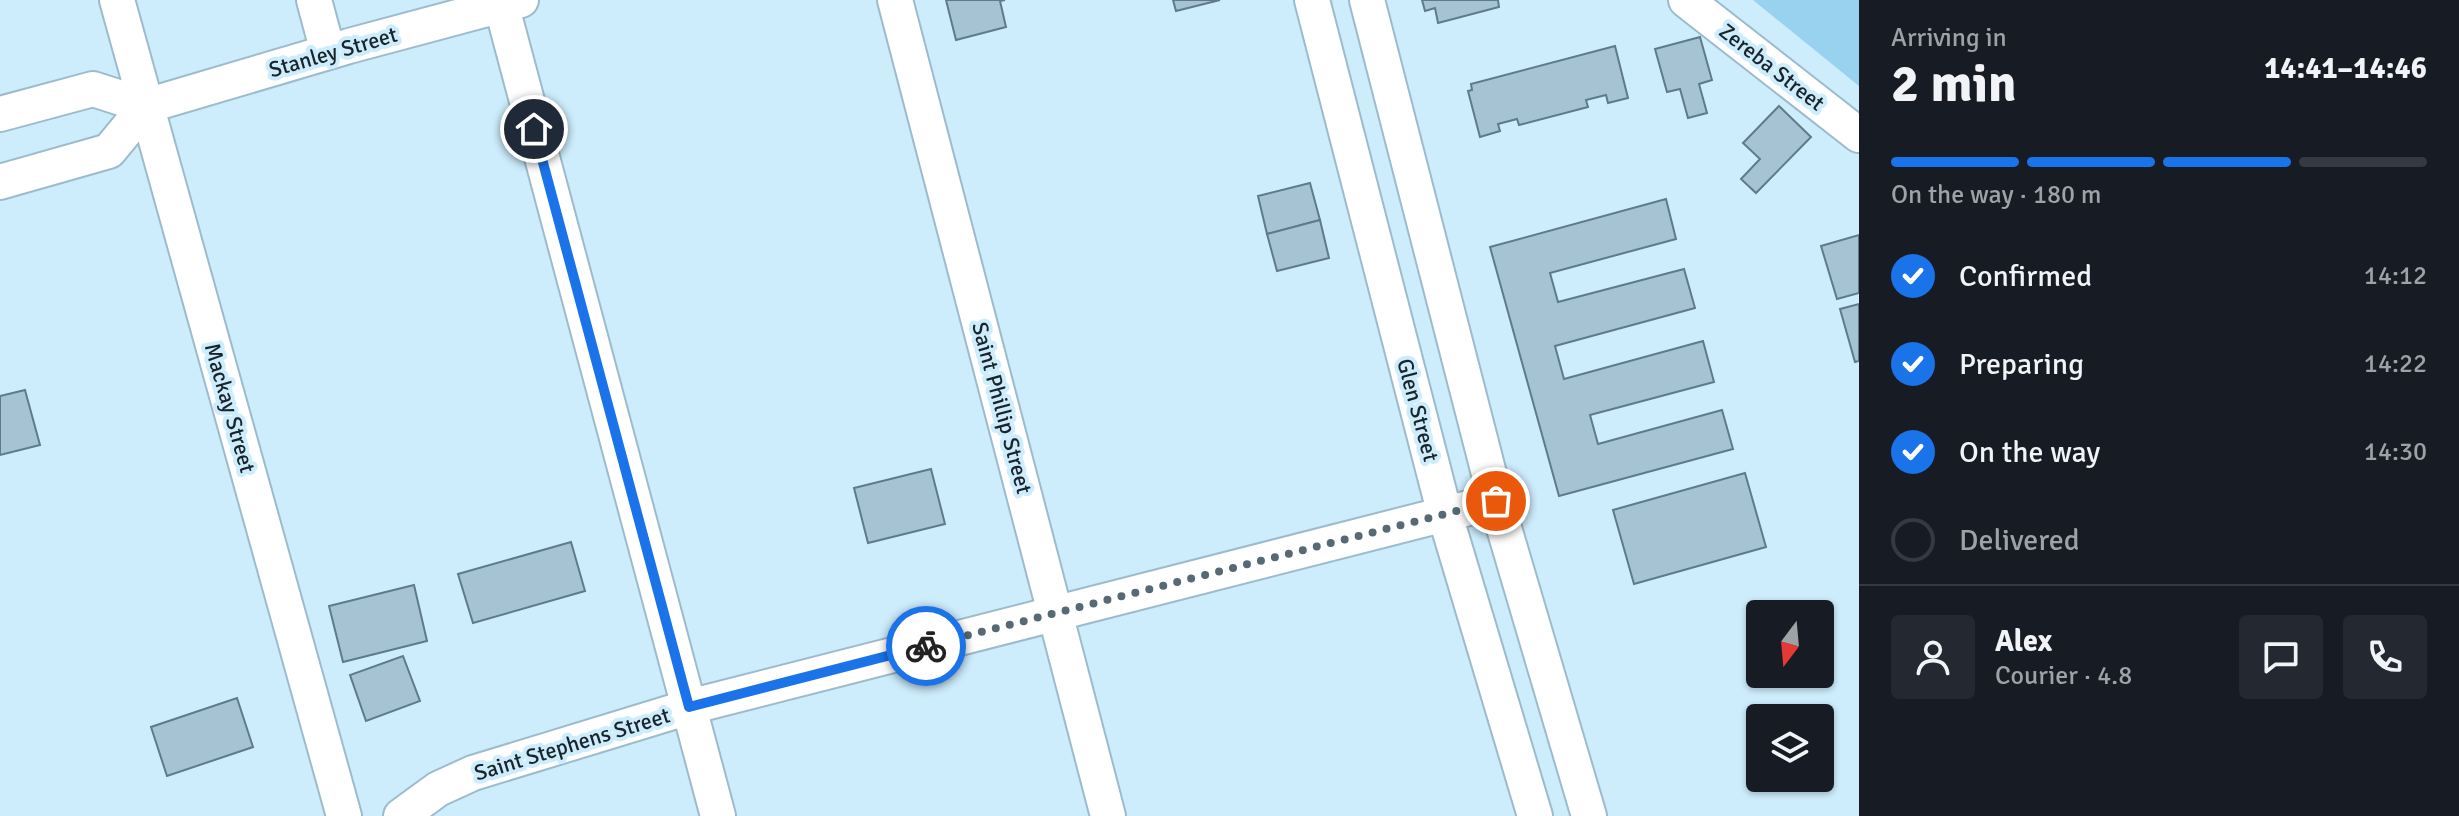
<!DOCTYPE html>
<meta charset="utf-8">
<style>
body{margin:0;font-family:Signika,sans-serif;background:#242831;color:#f1f3f6;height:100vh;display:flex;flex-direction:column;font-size:30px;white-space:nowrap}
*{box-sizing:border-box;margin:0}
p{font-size:26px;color:#9ea1a6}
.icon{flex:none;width:44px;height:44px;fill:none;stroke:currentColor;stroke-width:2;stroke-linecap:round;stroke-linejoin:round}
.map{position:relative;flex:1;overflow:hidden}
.side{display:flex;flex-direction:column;background:#171b24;width:600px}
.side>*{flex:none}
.needle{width:52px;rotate:196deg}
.controls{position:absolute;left:1746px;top:600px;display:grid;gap:16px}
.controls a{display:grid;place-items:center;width:88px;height:88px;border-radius:8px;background:#171b24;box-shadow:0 2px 6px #0004;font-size:40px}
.pin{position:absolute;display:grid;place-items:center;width:68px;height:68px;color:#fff;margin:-34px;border:4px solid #fff;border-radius:50%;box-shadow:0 2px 8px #0007}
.courier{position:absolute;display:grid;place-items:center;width:80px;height:80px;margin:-40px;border:6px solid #1a73e8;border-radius:50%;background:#fff;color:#222;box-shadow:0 2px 10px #0007}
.summary em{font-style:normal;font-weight:700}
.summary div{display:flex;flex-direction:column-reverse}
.summary{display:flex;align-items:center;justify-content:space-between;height:136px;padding:0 32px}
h1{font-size:52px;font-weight:700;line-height:60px}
.bar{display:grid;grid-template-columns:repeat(4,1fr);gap:12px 8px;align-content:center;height:96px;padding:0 32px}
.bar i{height:10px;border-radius:6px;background:#363941}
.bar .active{background:#1a73e8}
.bar p{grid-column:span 4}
.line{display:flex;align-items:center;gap:20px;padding:0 32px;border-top:2px solid #363941}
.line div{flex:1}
.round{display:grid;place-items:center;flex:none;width:84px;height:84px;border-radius:8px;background:#242831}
ol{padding:0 32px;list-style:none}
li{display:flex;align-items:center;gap:24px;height:88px}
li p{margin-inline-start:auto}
li .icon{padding:8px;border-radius:50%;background:#1a73e8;color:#fff;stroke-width:4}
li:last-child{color:#9ea1a6}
li i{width:44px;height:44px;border:4px solid #363941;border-radius:50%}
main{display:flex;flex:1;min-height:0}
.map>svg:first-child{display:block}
.green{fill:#99d2ef}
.building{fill:#a5c3d3;stroke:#5f7b89;stroke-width:2}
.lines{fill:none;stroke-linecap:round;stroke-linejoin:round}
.minor-casing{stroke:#9dbbca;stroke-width:38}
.minor{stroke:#fff;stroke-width:34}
.done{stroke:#576a74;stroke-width:8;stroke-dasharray:0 14.4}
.route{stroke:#1a73e8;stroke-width:10}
.labels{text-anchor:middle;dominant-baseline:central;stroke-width:8;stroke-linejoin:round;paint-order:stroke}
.street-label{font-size:22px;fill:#18242a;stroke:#cdecfc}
</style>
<main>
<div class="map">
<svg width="1859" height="816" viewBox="0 0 1859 816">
<rect width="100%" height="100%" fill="#cdecfc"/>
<polygon class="green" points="1753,0 1859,0 1859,86"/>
<g class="building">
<polygon points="946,0 1005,0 1000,1 1006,27 956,40"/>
<polygon points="1173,0 1220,0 1176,11"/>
<polygon points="1422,0 1498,0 1499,7 1438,23 1435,8 1425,11"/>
<polygon points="1700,37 1712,80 1699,84 1707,113 1688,118 1680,89 1667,92 1655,49"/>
<polygon points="1615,46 1628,98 1608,103 1606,95 1586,100 1588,107 1519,125 1517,119 1498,124 1500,131 1480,137 1468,91 1472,90 1471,84"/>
<polygon points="1779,106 1811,137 1756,193 1741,179 1760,159 1743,143"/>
<polygon points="1310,183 1320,220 1267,234 1258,196"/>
<polygon points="1666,199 1676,239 1550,273 1558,302 1684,269 1695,308 1555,346 1564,379 1703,341 1714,382 1590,415 1598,444 1722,410 1733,449 1559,496 1490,247"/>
<polygon points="1320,220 1329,258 1277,271 1267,234"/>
<polygon points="1859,235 1859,293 1837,299 1821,246"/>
<polygon points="1859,304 1859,361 1855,362 1840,309"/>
<polygon points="25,390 40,445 0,455 0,396"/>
<polygon points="931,469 945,524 868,543 854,488"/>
<polygon points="1745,473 1766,547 1634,584 1613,510"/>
<polygon points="571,542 585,591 473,623 458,574"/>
<polygon points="414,585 427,641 343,662 329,606"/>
<polygon points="403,656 420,701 366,721 350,675"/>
<polygon points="237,698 253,747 167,776 151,727"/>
</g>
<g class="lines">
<defs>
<g id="minor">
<polyline points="117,0 344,816"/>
<polyline points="314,0 328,52"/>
<polyline points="500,0 718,816"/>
<polyline points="895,0 1108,816"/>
<polyline points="1312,0 1445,515 1535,816"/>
<polyline points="1367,0 1496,501 1589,816"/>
<polyline points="1686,0 1859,135"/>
<polyline points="0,114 93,89 146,106"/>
<polyline points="0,182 109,151 146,106 349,46 521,0"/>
<polyline points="401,816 438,789 473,773 689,707 1496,501"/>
</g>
</defs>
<use href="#minor" class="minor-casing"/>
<use href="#minor" class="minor"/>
</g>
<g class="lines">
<polyline class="done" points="926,646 1496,501"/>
<polyline class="route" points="534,129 689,707 926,646"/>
</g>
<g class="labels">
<g class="street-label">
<text transform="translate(333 52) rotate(-16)">Stanley Street</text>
<text transform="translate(1772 67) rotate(38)">Zereba Street</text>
<text transform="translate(230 408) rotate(74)">Mackay Street</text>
<text transform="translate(1002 408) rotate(75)">Saint Phillip Street</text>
<text transform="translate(1418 410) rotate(75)">Glen Street</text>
<text transform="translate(572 744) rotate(-17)">Saint Stephens Street</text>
</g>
</g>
</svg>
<div class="controls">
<a><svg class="needle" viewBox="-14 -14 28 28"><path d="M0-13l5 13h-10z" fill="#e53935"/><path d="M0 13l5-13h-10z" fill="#9ea1a6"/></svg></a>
<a><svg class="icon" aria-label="layers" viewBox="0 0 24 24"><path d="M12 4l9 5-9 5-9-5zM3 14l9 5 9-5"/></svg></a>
</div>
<div class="pin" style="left:1496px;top:501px;background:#ea580c"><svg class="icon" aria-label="bag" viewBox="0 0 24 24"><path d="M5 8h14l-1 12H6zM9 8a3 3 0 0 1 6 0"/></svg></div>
<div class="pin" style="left:534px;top:129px;background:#1f2937"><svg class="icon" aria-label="home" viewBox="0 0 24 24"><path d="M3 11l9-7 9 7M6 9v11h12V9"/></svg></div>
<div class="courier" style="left:926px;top:646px"><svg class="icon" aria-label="bike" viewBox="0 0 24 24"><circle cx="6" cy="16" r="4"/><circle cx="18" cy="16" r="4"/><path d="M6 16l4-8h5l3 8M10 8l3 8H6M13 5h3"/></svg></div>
</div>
<section class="side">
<div class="summary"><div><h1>2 min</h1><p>Arriving in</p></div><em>14:41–14:46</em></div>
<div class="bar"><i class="active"></i><i class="active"></i><i class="active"></i><i></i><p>On the way · 180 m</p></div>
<ol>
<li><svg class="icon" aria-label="check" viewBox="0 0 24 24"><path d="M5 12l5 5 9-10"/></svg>Confirmed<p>14:12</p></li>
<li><svg class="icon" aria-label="check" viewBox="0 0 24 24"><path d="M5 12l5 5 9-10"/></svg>Preparing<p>14:22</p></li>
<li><svg class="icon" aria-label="check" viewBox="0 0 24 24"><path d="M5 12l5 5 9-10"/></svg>On the way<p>14:30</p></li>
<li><i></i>Delivered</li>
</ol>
<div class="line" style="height:144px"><a class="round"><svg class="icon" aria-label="person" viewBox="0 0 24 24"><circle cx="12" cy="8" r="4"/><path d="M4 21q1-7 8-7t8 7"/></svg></a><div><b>Alex</b><p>Courier · 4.8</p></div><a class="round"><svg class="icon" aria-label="chat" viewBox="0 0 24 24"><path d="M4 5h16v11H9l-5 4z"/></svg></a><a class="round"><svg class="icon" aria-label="phone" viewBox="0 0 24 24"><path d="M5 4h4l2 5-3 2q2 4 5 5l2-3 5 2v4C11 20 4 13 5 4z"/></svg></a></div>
</section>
</main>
